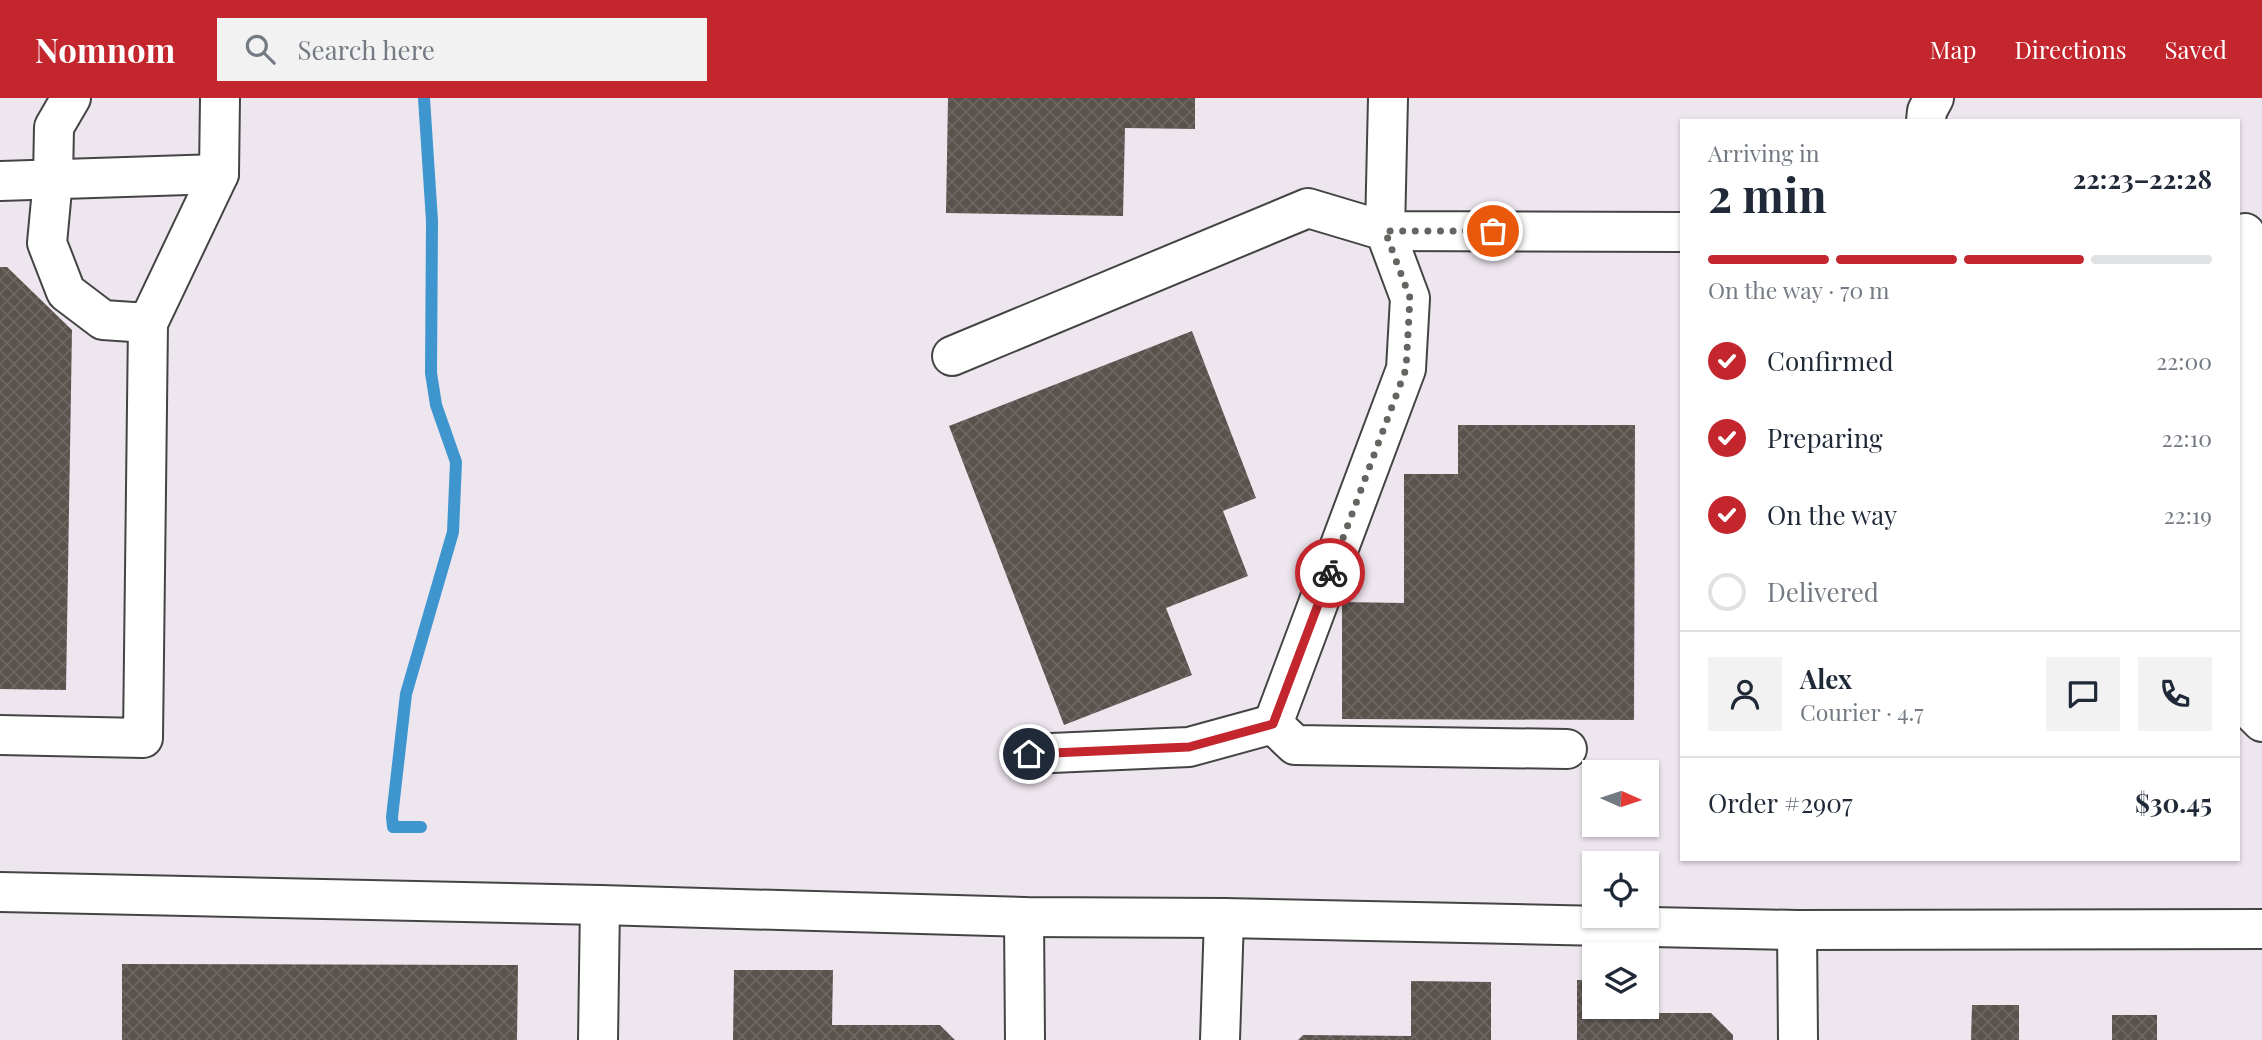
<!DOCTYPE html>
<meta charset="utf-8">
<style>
body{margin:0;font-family:"Playfair Display",serif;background:#f2f2f3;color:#1f2937;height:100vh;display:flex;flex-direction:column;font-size:26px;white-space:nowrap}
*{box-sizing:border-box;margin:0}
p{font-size:23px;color:#747a83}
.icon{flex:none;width:38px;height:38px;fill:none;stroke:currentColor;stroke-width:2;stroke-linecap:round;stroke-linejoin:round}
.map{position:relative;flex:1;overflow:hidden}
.drawer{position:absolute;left:1680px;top:21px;width:560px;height:742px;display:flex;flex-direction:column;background:#fff;border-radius:0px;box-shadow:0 2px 5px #0004}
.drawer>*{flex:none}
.needle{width:46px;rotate:93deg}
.fabs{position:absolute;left:1582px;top:662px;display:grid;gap:14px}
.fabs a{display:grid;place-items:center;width:77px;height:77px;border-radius:0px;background:#fff;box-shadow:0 2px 5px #0004;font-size:35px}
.pin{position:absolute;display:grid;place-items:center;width:60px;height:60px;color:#fff;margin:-30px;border:4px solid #fff;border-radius:50%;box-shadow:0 2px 7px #0007}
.courier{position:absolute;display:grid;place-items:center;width:70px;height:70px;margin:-35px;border:5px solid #c4262e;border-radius:50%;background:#fff;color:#222;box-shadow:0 2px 9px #0007}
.summary em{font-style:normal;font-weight:700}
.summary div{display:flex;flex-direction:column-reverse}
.summary{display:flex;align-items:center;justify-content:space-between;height:119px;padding:0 28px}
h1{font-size:46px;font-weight:700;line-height:52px}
.bar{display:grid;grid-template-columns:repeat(4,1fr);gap:10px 7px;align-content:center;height:84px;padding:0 28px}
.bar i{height:9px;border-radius:5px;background:#e0e1e3}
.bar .current{background:#c4262e}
.bar p{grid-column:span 4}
.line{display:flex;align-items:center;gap:18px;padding:0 28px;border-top:2px solid #e0e1e3}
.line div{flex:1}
.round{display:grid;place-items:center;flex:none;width:74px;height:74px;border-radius:0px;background:#f2f2f3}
ol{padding:0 28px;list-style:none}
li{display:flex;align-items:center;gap:21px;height:77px}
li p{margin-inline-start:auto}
li .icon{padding:7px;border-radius:50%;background:#c4262e;color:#fff;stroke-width:4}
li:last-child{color:#747a83}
li i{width:38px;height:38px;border:4px solid #e0e1e3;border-radius:50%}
header{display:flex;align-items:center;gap:42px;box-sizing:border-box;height:98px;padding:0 35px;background:#c4262e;color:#fff}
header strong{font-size:33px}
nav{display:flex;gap:38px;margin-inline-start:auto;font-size:24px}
.search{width:490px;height:63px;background:#f2f2f3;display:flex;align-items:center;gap:18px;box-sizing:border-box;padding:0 24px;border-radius:0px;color:#747a83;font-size:26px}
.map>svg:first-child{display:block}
.industrial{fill:#eee6ef;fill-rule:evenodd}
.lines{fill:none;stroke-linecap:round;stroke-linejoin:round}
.stream{stroke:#3f96cf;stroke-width:12}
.building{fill:url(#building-cross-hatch)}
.minor-casing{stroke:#444;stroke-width:42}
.minor{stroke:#fff;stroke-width:38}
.done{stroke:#646461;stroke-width:7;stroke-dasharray:0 12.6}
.route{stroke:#c4262e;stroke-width:9}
</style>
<header>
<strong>Nomnom</strong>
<div class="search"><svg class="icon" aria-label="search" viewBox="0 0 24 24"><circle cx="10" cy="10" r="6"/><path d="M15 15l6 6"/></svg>Search here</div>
<nav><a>Map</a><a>Directions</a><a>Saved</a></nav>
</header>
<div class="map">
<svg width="2262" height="942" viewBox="0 0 2262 942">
<defs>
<pattern id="building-cross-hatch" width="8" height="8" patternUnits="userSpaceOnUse" patternTransform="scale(1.75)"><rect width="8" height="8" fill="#5a524d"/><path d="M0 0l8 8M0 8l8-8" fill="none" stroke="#6d6662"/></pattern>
</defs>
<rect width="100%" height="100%" fill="#fffdf5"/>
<path class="industrial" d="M0,0H2262V942H0ZM1682,23H2238V761H1682ZM1594,674H1647V726H1594ZM1594,765H1647V817H1594ZM1594,856H1647V908H1594Z"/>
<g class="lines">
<polyline class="stream" points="421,729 393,729 392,719 406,596 453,434 456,364 436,307 431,275 432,123 424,0"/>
</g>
<g class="building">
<polygon points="948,0 1195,0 1195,31 1125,30 1123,118 946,115"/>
<polygon points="0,169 7,169 72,232 66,592 0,591"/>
<polygon points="1192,233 1256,400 1223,413 1248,478 1166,510 1192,577 1064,627 949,328"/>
<polygon points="1458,327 1635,327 1634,622 1342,621 1342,504 1404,505 1404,376 1458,376"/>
<polygon points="122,866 518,867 517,942 122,942"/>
<polygon points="734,872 833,872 832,927 940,927 955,942 733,942"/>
<polygon points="1577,882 1594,882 1594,908 1629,908 1629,915 1711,915 1733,937 1733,942 1577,942"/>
<polygon points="1411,883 1491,884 1491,942 1298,942 1303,937 1411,938"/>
<polygon points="1972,907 2019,907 2019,942 1971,942"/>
<rect x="2112" y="917" width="45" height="25"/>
</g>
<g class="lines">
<defs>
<g id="minor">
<polyline points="71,0 54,29 53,81 47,145 66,194 103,222 148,225"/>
<polyline points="1388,0 1385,133 1682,134"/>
<polyline points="1926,23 1927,13 1934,0"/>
<polyline points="0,83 219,76"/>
<polyline points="2245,135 2254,616 2262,624"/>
<polyline points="952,258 1308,110 1385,133 1410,200 1406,271 1273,626 1295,647 1567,651"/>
<polyline points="0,637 143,640 148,225 219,76 220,0"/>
<polyline points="1029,656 1189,649 1273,626"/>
<polyline points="0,794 600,807 1024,819 1224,820 1797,832 2262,831"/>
<polyline points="1024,819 1025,942"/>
<polyline points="1797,832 1798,942"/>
<polyline points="598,942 600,807"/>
<polyline points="1220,942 1224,820"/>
</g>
</defs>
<use href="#minor" class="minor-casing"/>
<use href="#minor" class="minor"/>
</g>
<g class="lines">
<polyline class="done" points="1330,475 1406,271 1410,200 1385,133 1493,133"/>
<polyline class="route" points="1029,656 1189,649 1273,626 1330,475"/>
</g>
</svg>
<div class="fabs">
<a><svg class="needle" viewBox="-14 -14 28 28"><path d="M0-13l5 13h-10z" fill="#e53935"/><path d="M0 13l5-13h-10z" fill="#747a83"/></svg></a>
<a><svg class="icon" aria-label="locate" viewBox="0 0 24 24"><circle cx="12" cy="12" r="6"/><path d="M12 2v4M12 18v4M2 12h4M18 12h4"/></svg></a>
<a><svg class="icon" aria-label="layers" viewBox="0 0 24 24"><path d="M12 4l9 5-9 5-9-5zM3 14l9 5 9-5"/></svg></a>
</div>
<div class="pin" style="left:1493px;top:133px;background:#ea580c"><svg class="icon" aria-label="bag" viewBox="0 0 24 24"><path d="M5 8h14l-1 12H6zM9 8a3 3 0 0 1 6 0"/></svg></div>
<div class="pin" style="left:1029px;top:656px;background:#1f2937"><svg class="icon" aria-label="home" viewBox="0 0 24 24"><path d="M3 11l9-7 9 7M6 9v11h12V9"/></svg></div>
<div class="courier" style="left:1330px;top:475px"><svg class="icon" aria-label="bike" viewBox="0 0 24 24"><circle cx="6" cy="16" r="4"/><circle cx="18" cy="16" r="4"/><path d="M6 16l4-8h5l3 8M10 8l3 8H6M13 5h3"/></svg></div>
<section class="drawer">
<div class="summary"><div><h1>2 min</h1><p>Arriving in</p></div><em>22:23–22:28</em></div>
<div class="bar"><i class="current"></i><i class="current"></i><i class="current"></i><i></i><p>On the way · 70 m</p></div>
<ol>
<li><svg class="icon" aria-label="check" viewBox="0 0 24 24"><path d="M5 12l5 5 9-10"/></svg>Confirmed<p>22:00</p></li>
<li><svg class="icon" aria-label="check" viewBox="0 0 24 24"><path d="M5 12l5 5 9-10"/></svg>Preparing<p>22:10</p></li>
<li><svg class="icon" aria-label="check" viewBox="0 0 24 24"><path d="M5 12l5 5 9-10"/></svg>On the way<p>22:19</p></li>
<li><i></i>Delivered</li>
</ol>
<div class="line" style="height:126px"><a class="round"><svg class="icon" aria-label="person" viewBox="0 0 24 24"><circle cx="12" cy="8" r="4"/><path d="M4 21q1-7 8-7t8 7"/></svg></a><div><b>Alex</b><p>Courier · 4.7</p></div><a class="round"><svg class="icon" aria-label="chat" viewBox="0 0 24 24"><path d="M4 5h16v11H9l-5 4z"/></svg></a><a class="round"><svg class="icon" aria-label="phone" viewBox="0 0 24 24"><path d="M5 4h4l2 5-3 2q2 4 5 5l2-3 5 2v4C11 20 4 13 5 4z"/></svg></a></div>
<div class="line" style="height:91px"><div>Order #2907</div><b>$30.45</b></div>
</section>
</div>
